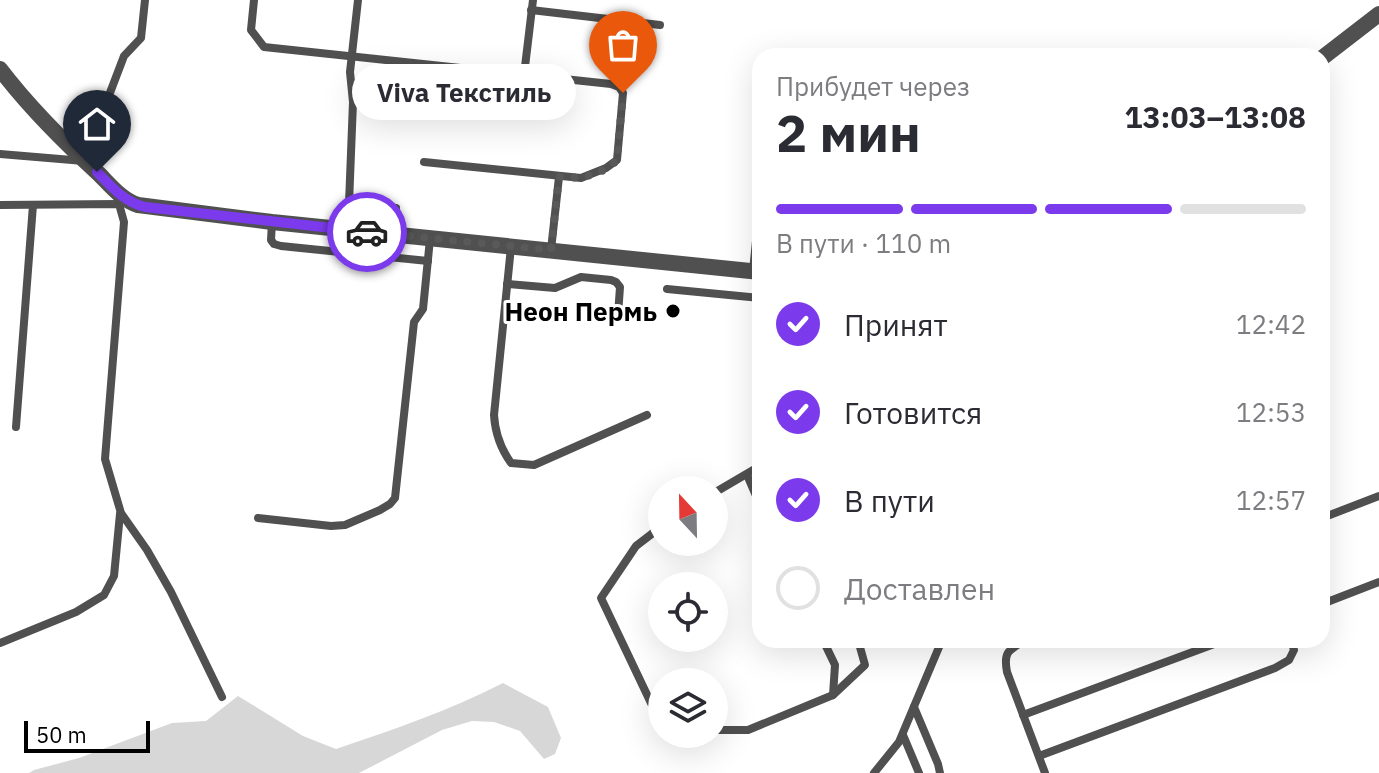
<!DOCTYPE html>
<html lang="ru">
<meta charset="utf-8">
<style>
body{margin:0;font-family:"IBM Plex Sans",sans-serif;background:#f2f2f3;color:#2b2b33;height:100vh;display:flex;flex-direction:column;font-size:30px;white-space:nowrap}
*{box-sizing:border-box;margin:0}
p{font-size:26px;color:#7c7c81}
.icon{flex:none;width:44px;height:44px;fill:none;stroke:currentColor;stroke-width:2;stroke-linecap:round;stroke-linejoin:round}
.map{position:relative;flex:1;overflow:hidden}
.drawer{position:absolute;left:752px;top:48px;width:578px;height:600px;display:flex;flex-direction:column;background:#fff;border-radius:24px;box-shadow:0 8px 32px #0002}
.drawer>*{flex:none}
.needle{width:52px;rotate:338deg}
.buttons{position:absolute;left:648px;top:476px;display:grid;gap:16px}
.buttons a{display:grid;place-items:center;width:80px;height:80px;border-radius:50%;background:#fff;box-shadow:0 8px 32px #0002;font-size:40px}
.scale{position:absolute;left:24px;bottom:20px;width:126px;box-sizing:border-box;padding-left:8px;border:4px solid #000;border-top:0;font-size:22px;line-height:28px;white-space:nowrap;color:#000;-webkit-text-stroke:6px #fff;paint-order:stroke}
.pin{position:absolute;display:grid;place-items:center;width:68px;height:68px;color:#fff;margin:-82px -34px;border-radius:50% 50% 50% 0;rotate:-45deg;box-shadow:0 0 8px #0007}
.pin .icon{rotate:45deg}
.courier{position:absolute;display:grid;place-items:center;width:80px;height:80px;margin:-40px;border:6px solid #7c3aed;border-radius:50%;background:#fff;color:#222;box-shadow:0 2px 10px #0007}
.bubble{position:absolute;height:56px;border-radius:28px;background:#fff;box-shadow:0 8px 32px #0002;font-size:26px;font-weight:700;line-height:56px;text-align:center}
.overview em{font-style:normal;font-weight:700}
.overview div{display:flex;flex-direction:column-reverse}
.overview{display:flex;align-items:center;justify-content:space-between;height:136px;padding:0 24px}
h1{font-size:52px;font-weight:700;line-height:60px}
.bar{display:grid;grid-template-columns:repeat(4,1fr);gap:12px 8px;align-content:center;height:96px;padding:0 24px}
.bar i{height:10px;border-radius:6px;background:#e1e1e2}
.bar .selected{background:#7c3aed}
.bar p{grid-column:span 4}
ol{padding:0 24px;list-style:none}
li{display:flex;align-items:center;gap:24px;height:88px}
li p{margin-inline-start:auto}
li .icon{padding:8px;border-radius:50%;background:#7c3aed;color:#fff;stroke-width:4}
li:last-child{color:#7c7c81}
li i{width:44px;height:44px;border:4px solid #e1e1e2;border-radius:50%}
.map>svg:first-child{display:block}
.green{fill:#d7d7d7}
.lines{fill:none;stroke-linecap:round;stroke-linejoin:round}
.service{stroke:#505050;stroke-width:8}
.minor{stroke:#505050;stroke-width:16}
.done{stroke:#595959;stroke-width:8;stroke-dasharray:0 14.4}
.route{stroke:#7c3aed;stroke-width:10}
.poi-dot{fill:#000;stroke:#fff;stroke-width:3}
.labels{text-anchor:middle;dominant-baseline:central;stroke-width:6;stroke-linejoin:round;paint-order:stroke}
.poi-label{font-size:26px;font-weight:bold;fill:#000;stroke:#fff;text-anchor:end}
</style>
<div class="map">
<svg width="1379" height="773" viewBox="0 0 1379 773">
<rect width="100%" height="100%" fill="#fff"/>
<path class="green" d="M503,683L548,707L561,738L555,754L544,759L520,731L494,722L472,721L442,730L359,773H29L34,770L79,758L172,723L206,721L238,696L303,736L336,749C392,730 451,710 503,683Z"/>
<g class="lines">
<g class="service">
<polyline points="254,0 251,30 264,47 611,84 619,87 623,93 617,160 606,168 581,178 424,162"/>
<polyline points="531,10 660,25"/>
<polyline points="524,75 533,0"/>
<polyline points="0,154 84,161 124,56 141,38 145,0"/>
<polyline points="0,205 119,204 124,222 105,459 121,513 147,550 171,592 222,697"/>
<polyline points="367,205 396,208 393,234"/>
<polyline points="272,222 271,240 274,244 281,246 428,261"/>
<polyline points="348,229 353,102 350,72 358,0"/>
<path d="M511,247L494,415C495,432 501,449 511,463L534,465L647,415"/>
<polyline points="551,250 559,177"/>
<polyline points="753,271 760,201"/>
<polyline points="507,284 555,288 581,277 611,280 616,282 620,287 618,315"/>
<polyline points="667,289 760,298"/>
<polyline points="16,427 33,205"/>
<polyline points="747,475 760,505"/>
<polyline points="714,493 760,466"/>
<polyline points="258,518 331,526 345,525 380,510 390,504 395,498 414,322 423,309 430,239"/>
<polyline points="1322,518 1379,496"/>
<polyline points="662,526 636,546 601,598 660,722 662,722"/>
<polyline points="1322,604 1379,582"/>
<path d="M1026,640C1009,650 1003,651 1007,672L1045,773"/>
<polyline points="0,643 76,612 104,595 114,576 120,514"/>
<polyline points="833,695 865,665 858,640"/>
<polyline points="914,707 938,764 940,773"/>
<polyline points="1023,715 1225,640"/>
<polyline points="714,730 748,730 833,695 835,665 823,640"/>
<polyline points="903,735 919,773"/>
<polyline points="1039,756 1275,668 1289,660 1294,650 1291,640"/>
<polyline points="874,773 899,742 942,640"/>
</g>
<g class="minor">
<polyline points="1322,58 1379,14"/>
<path d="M0,69C29,107 64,142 99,174C111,186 122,200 138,205L272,222L760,272"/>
</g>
</g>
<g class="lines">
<path class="done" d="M367,232L551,250L559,177C580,179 601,176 617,160L623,93"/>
<path class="route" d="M97,172C112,187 124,202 145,207L367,232"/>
</g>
<circle class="poi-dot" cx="673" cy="311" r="8"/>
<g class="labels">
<g class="poi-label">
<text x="657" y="311">Неон Пермь</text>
</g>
</g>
</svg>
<div class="buttons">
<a><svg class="needle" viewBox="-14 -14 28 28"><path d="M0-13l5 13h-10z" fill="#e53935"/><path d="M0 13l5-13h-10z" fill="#7c7c81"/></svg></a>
<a><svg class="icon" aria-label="locate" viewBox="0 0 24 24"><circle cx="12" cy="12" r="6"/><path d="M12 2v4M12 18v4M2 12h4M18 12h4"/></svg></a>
<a><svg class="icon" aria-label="layers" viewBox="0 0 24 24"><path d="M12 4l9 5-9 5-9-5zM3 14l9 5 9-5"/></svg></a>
</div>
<div class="scale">50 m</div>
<div class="pin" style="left:623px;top:93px;background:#ea580c"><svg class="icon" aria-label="bag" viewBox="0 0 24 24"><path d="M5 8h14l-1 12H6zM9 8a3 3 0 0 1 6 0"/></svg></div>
<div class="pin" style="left:97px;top:172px;background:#1f2937"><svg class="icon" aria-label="home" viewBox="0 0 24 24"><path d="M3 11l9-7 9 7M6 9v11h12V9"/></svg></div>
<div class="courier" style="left:367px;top:232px"><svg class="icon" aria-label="car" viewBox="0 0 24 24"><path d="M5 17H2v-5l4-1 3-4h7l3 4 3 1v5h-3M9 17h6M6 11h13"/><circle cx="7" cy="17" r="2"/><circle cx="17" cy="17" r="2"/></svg></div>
<div class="bubble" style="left:352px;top:64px;width:224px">Viva Текстиль</div>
<section class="drawer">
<div class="overview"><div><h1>2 мин</h1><p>Прибудет через</p></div><em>13:03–13:08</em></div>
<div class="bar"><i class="selected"></i><i class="selected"></i><i class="selected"></i><i></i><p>В пути · 110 m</p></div>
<ol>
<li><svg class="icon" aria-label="check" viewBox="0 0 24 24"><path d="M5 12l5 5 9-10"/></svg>Принят<p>12:42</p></li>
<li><svg class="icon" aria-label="check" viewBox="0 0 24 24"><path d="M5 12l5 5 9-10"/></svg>Готовится<p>12:53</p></li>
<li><svg class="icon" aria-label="check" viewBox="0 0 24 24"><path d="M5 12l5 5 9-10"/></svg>В пути<p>12:57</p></li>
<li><i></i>Доставлен</li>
</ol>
</section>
</div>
